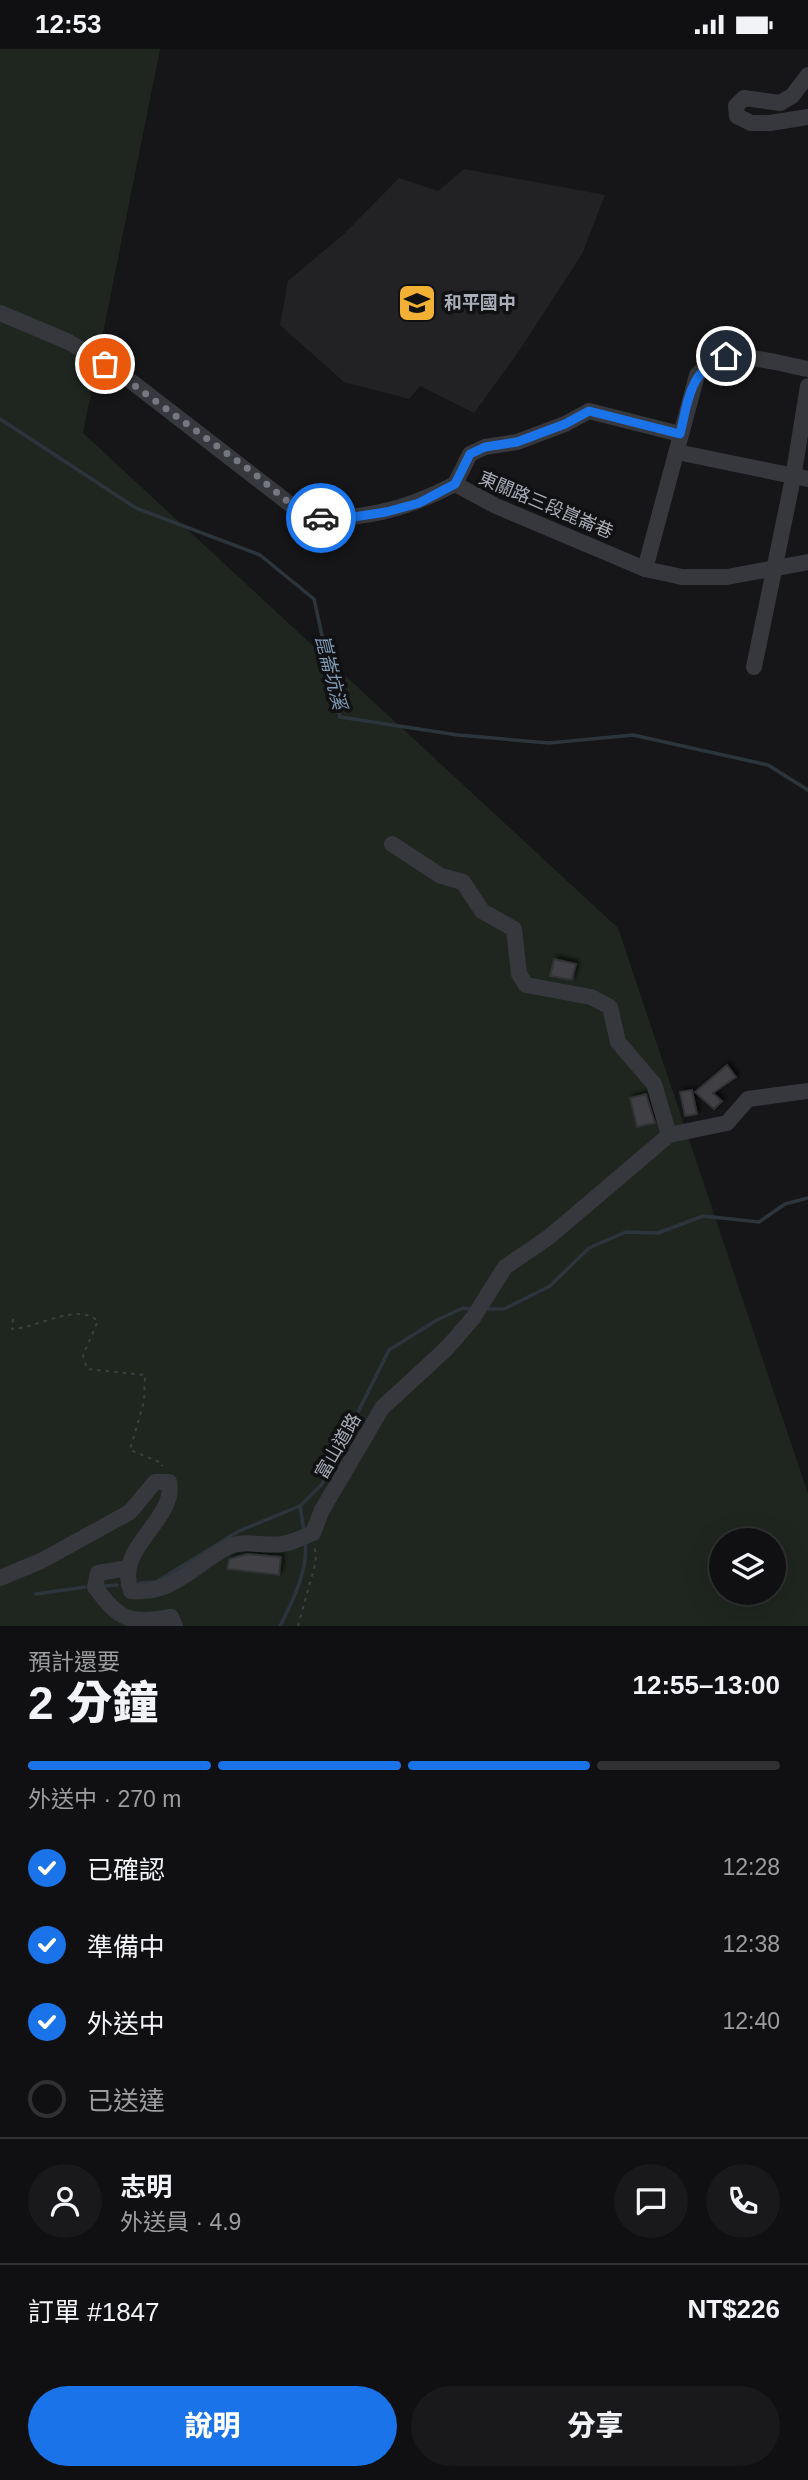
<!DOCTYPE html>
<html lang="zh-TW">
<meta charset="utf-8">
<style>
body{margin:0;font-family:Helvetica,"Noto Sans TC",sans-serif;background:#19191b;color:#f1f3f6;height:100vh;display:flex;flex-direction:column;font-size:26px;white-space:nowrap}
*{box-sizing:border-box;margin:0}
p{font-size:23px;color:#9c9d9f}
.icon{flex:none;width:38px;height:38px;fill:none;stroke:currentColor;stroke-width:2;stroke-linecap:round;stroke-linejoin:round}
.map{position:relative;height:1577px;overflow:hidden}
.sheet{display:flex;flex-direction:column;background:#101012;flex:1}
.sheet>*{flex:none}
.buttons{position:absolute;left:709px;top:1479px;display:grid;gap:14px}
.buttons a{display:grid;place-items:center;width:77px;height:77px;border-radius:50%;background:#101012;box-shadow:0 7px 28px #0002,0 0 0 2px #303032;font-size:35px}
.pin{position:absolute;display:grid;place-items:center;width:60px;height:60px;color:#fff;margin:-30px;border:4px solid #fff;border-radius:50%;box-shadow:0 2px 7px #0007}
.courier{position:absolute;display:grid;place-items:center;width:70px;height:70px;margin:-35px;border:5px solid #1a73e8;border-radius:50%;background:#fff;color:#222;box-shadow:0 2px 9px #0007}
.headline em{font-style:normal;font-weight:800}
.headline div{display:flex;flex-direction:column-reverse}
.headline{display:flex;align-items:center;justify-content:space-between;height:119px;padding:0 28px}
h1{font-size:46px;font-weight:800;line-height:52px}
.bar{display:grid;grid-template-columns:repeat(4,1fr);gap:10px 7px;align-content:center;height:84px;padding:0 28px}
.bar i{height:9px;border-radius:5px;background:#303032}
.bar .on{background:#1a73e8}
.bar p{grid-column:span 4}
.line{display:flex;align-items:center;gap:18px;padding:0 28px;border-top:2px solid #303032}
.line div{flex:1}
.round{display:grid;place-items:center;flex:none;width:74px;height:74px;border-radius:37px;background:#19191b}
ol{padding:0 28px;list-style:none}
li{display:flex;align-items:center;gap:21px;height:77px}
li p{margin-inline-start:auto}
li .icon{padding:7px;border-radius:50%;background:#1a73e8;color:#fff;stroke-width:4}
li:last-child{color:#9c9d9f}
li i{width:38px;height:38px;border:4px solid #303032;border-radius:50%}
.button{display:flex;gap:14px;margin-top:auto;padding:14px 28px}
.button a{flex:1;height:80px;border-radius:42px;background:#1a73e8;color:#fff;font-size:28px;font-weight:800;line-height:80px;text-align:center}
.button a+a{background:#19191b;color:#f1f3f6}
.status{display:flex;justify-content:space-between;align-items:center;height:49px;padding:0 35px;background:#101012;direction:ltr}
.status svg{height:19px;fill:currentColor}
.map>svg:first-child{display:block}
.built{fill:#222225}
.green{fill:#1e261f;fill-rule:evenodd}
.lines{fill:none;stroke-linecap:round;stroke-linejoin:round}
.stream{stroke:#2c353c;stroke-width:3.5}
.building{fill:#404145;stroke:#303034;stroke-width:2;filter:url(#shadow)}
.path{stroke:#3d3f44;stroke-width:2;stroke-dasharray:3.5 5;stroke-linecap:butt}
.minor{stroke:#37383d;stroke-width:16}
.done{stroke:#757880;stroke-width:7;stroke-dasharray:0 12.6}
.route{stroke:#1a73e8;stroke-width:9}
.labels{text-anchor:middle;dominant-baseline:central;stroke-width:7;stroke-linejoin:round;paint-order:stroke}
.poi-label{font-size:18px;font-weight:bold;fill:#a8adb8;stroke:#111113;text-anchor:start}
.street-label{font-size:18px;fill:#a8adb8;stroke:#111113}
.water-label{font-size:19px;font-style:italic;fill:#7f9bb3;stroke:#111113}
</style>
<div class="status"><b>12:53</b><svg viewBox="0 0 49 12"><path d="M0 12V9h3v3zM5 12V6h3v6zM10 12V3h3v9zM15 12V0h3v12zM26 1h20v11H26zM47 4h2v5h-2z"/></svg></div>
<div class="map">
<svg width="808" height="1577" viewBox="0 0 808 1577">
<defs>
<filter id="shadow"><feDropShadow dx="3" dy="-3" stdDeviation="2" flood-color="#0009"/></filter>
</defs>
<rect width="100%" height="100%" fill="#161618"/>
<polygon class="built" points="464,120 605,146 582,205 519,302 474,364 420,337 409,350 344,333 280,276 288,232 344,185 399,129 438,142"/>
<path class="green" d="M0,0H160L83,384L618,879L808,1445V1577H0ZM721,1491H774V1544H721Z"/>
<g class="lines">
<g class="stream">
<polyline points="0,370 136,459 260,506 314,550 340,668 458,686 549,694 633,686 768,716 808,741"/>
<polyline points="484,1260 504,1260 550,1237 589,1199 626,1183 658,1184 703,1167 759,1173 785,1155 808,1149"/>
<polyline points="300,1457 304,1482"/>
<polyline points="139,1534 156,1533 239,1482 300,1457 322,1435 389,1301 437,1271 463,1259 473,1260"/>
<polyline points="105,1537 117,1536"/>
<polyline points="36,1545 85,1538"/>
<path d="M280,1577C292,1554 309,1519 305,1493"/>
</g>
</g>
<g class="building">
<polygon points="554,910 576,915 572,931 550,927"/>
<polygon points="727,1016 736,1028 713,1044 722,1052 714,1060 695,1043"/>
<polygon points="692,1041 697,1065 685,1067 680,1043"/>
<polygon points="646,1045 655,1074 637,1078 630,1049"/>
<polygon points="247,1505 281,1508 279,1526 227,1520 229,1510"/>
</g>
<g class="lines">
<g class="path">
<path d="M13,1270L12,1280C38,1279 76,1253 98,1272L83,1306L87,1320L145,1326L144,1352L130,1401L162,1414V1417"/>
<polyline points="298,1577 316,1512 315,1499"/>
</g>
<g class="minor">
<polyline points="808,26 792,47 780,54 744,49 736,57 737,67 751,74 770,74 808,68"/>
<path d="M0,264L69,293L123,326L304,466C358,474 407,460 455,435"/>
<polyline points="677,403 808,430"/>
<polyline points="455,435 496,457 645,520 682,528 727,528 808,513"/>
<polyline points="455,435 470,405 485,398 517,393 565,375 589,362 680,385"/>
<path d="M645,520L697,326C725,295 770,313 808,320"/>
<polyline points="754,618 793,429 808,337"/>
<polyline points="392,795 441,827 463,833 482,862 514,880 519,925 526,936 591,948 610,958 618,993 654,1035 669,1086"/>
<path d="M128,1519L98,1524L95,1538C120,1572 130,1575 171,1568L175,1577"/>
<path d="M0,1529L41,1512L130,1463L155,1433H169C177,1471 114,1498 131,1542C174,1546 193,1516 228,1498C244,1490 264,1498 282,1495C292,1494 303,1488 313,1484L322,1461L382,1359L447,1299L473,1269L505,1218L549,1188L669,1086L727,1074L748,1050L808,1042"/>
</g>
</g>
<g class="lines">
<polyline class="done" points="105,315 251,422 304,466 321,469"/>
<path class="route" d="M321,469L334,471L386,463L419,454L455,435L470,405L485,398L517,393L565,375L589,362L680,385C689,349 689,322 726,307"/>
</g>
<defs>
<symbol id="school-square" viewBox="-11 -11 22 22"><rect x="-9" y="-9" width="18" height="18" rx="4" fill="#f2b134" stroke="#111113"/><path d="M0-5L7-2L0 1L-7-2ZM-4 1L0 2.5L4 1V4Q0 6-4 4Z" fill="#111"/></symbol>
</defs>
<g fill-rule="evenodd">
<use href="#school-square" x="395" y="232" width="44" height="44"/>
</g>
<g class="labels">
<g class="poi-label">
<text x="444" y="254">和平國中</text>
</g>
<g class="street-label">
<text transform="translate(546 456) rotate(23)">東關路三段崑崙巷</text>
<text transform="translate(338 1397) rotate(-60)">富山道路</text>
</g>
<g class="water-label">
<text transform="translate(331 623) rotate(76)">崑崙坑溪</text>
</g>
</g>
</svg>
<div class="buttons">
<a><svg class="icon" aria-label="layers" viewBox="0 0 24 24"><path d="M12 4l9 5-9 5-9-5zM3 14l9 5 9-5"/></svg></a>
</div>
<div class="pin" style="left:105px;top:315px;background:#ea580c"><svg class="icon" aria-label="bag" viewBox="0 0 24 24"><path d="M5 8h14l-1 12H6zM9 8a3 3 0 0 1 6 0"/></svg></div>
<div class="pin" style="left:726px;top:307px;background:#1f2937"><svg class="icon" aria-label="home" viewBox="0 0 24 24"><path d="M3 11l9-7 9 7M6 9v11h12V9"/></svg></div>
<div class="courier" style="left:321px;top:469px"><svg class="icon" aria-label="car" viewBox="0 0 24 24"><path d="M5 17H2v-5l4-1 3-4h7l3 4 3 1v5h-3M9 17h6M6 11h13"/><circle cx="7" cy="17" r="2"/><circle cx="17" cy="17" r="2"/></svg></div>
</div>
<section class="sheet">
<div class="headline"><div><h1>2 分鐘</h1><p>預計還要</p></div><em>12:55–13:00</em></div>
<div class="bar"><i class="on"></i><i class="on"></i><i class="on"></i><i></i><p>外送中 · 270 m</p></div>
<ol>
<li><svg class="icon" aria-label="check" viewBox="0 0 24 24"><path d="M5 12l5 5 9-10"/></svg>已確認<p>12:28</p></li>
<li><svg class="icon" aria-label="check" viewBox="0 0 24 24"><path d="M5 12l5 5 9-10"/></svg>準備中<p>12:38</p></li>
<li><svg class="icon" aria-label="check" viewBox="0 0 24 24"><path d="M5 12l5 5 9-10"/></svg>外送中<p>12:40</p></li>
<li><i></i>已送達</li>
</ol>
<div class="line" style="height:126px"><a class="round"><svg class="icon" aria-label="person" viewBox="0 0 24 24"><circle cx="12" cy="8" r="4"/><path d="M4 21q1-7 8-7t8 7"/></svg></a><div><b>志明</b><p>外送員 · 4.9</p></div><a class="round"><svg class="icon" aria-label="chat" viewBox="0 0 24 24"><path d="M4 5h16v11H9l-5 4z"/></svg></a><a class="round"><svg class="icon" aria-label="phone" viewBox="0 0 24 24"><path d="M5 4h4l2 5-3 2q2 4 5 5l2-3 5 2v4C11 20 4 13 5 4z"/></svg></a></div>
<div class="line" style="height:91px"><div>訂單 #1847</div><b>NT$226</b></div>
<div class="button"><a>說明</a><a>分享</a></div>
</section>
